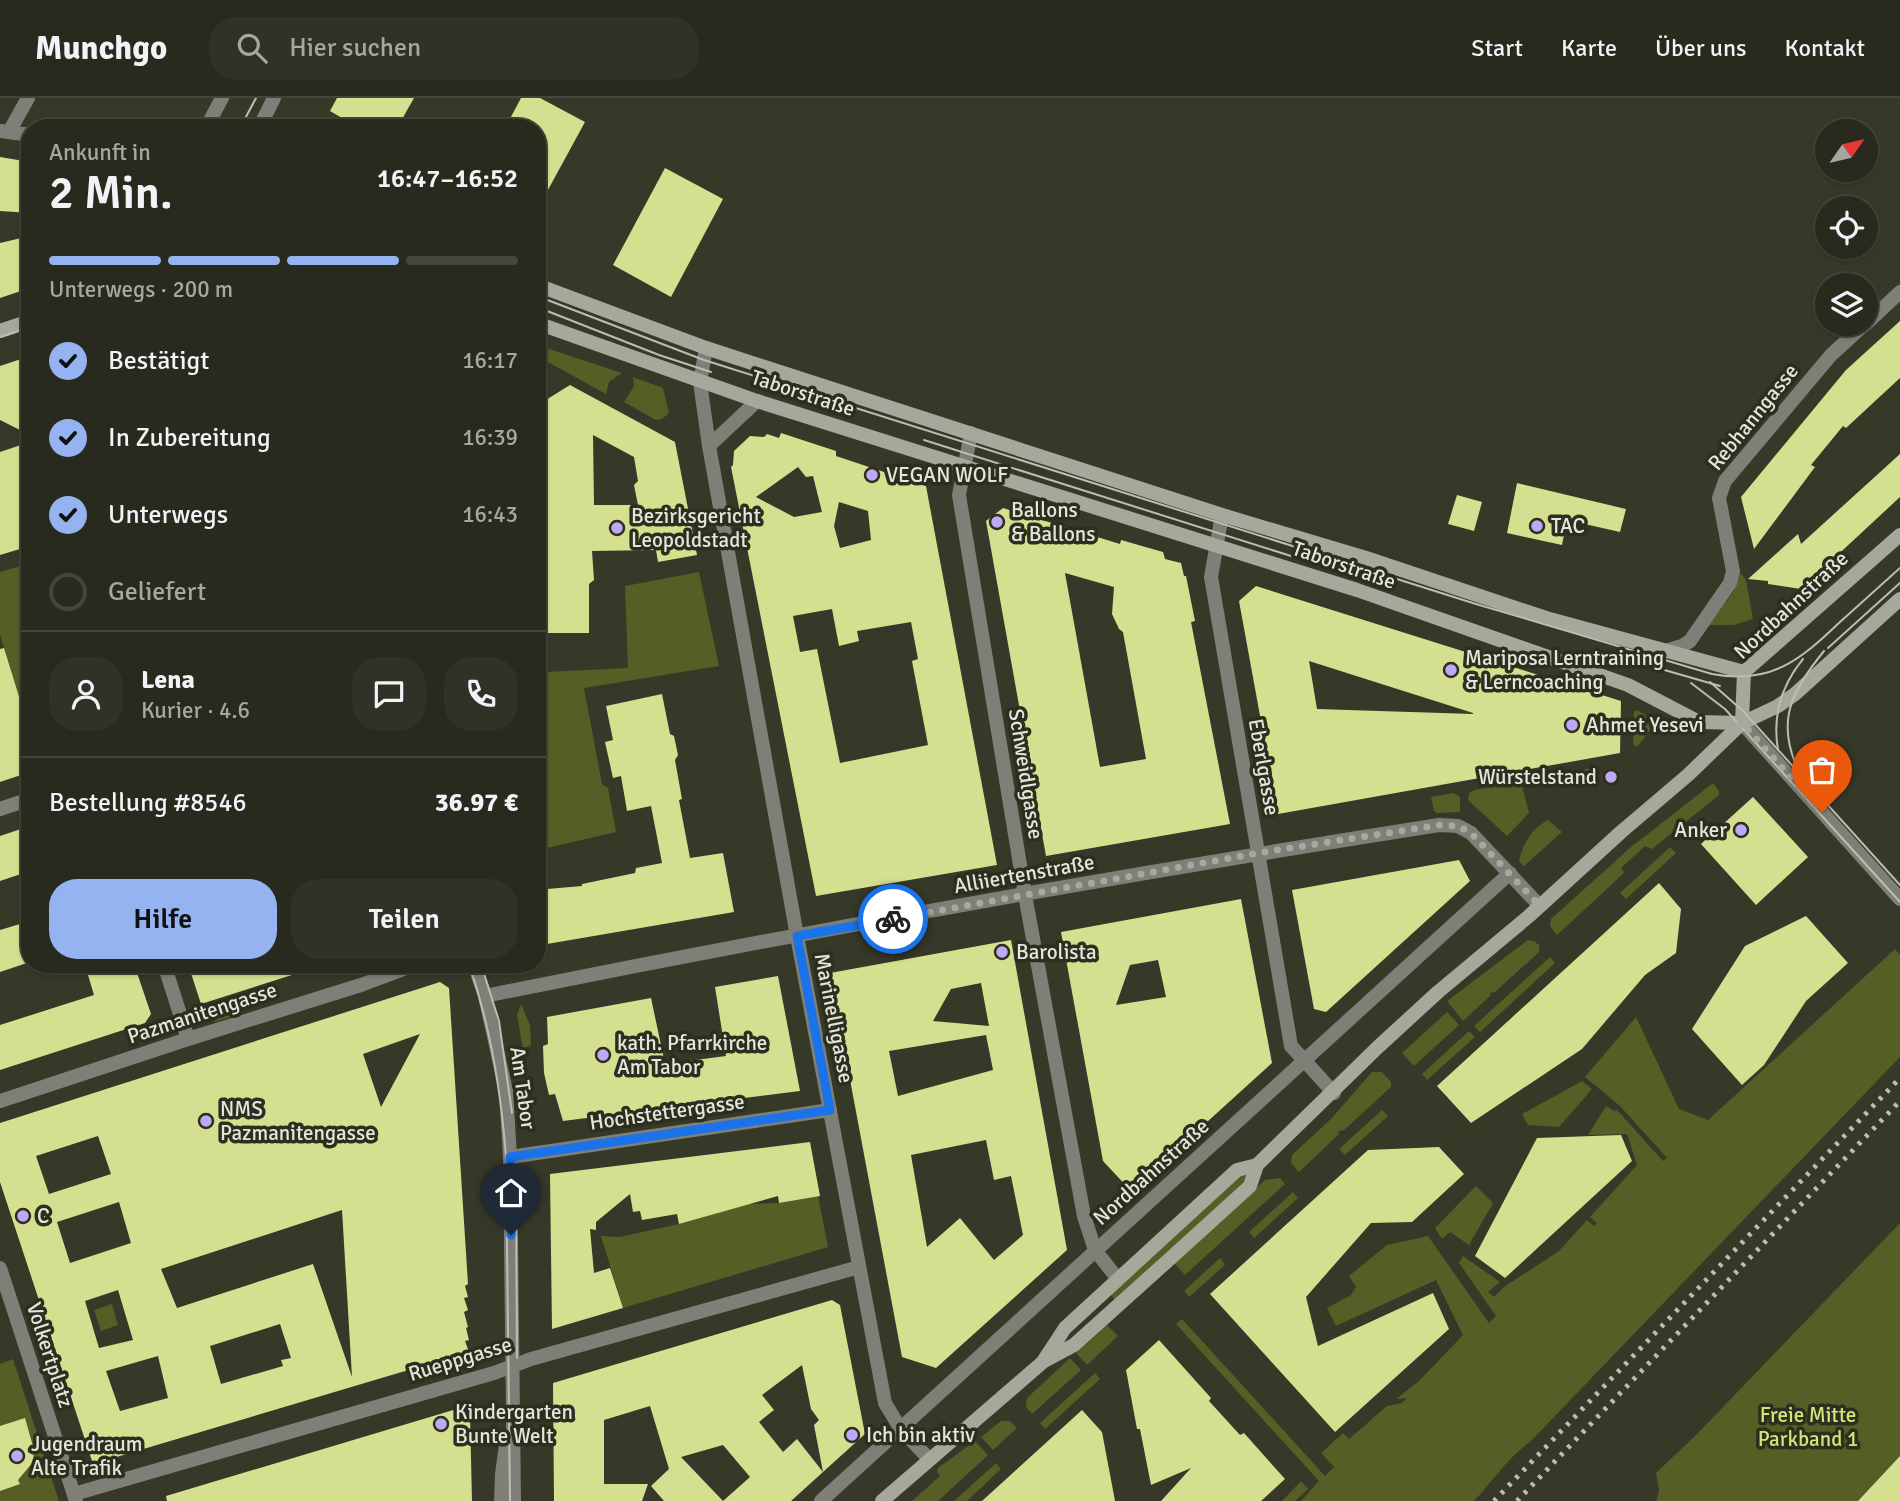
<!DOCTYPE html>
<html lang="de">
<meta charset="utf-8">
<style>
body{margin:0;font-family:Signika,sans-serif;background:#303227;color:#f1f3f6;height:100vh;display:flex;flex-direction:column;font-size:26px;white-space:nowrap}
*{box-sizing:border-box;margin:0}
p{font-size:23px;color:#a5a7a4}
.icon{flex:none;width:38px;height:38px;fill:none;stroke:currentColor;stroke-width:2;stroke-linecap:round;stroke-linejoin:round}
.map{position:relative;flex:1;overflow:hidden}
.drawer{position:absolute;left:21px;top:21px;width:525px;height:854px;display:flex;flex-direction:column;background:#282a1e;border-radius:28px;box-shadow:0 2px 5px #0004,0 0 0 2px #44463c}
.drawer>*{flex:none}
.needle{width:46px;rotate:56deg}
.fabs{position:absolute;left:1815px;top:21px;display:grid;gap:14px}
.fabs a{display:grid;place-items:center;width:63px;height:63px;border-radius:50%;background:#282a1e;box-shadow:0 2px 5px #0004,0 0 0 2px #44463c;font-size:35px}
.pin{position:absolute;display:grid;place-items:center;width:60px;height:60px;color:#fff;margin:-72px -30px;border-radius:50% 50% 50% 0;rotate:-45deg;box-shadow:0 0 7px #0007}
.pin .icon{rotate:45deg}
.courier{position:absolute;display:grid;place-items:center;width:70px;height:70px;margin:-35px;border:5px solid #1a73e8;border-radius:50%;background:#fff;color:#222;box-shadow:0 2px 9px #0007}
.head em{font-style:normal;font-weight:600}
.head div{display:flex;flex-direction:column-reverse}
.head{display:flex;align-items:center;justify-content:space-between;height:119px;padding:0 28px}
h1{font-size:46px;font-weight:600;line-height:52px}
.bar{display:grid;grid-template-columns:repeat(4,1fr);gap:10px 7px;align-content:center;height:84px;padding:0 28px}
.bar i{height:9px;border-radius:5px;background:#44463c}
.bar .current{background:#95b2f1}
.bar p{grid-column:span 4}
.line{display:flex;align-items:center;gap:18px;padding:0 28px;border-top:2px solid #44463c}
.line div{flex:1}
.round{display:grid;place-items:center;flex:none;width:74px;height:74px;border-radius:28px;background:#303227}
ol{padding:0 28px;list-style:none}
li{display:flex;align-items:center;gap:21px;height:77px}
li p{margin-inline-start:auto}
li .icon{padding:7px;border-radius:50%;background:#95b2f1;color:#111;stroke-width:4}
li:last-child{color:#a5a7a4}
li i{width:38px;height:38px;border:4px solid #44463c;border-radius:50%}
.action{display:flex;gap:14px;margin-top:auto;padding:14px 28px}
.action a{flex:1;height:80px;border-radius:28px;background:#95b2f1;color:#111;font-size:28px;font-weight:600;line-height:80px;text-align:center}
.action a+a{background:#303227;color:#f1f3f6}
header{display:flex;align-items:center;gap:42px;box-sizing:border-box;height:98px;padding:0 35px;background:#282a1e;border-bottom:2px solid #44463c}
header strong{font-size:33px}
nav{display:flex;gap:38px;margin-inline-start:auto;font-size:24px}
.search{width:490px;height:63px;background:#303227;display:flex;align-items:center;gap:18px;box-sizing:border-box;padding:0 24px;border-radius:28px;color:#a5a7a4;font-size:26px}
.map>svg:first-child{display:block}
.green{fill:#565d25}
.building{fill:#d4e08f;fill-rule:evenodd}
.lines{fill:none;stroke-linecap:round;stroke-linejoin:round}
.minor{stroke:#7e7f77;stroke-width:14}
.tertiary{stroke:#7e7f77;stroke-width:14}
.secondary{stroke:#a5a89b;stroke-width:14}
.tram{stroke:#bcbeb1;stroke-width:2}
.rail{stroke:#bcbeb1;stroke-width:5;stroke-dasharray:3.5 7;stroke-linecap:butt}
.done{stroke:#a7a99c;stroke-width:7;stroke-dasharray:0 12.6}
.route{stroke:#1a73e8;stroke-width:9}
.poi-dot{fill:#bda9f5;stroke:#2c2e1e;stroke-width:2.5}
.labels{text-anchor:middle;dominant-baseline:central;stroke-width:7;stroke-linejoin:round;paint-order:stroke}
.street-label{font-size:21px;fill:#e4e6db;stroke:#2c2e1e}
.poi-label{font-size:21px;fill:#e4e6db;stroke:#2c2e1e;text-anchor:start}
.park-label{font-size:21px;fill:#d5e477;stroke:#2c2e1e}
</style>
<header>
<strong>Munchgo</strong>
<div class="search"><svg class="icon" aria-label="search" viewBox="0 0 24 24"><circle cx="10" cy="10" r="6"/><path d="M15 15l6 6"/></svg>Hier suchen</div>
<nav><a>Start</a><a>Karte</a><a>Über uns</a><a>Kontakt</a></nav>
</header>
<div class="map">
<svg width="1900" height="1403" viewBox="0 0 1900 1403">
<rect width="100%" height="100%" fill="#363828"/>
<g class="green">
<polygon points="540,248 622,275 609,284 606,296 537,258 537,249"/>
<path d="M633,279L663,290L669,315C664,320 660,323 654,321L624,304L634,288Z"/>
<polygon points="30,465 30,606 22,608 0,537 0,474"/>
<polygon points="699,474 719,568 584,590 602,686 608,690 616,734 547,750 537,848 537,577 545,574 628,570 625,488"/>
<polygon points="1740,475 1746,482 1753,521 1734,527 1709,527 1734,493"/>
<polygon points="1637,612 1654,622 1655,625 1638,648 1635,648 1633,646 1634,614"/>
<polygon points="1598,669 1598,674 1570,686 1567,684 1565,675"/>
<polygon points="1521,684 1529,715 1507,738 1468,702 1469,695 1474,692"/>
<polygon points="1713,685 1719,693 1719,697 1652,751 1645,748 1621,770 1624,774 1622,777 1557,837 1550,828 1551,821 1631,749"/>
<polygon points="1454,695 1460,699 1460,714 1437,715 1434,713 1431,699"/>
<path d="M1548,722L1562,734L1524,768L1519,764C1521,748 1533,729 1548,722Z"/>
<polygon points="1670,749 1676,755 1626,801 1620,795"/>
<polygon points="1528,842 1534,843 1539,847 1539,854 1495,894 1490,895 1490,898 1463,923 1447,903"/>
<path d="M1895,851L1900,857V959L1530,1344C1507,1360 1493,1383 1474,1403H1301L1319,1383L1176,1226L1182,1221L1325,1378L1334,1369L1321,1355L1343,1335L1349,1341L1387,1308L1402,1305L1407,1300L1396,1301L1419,1283L1463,1237L1436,1182L1336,1228L1327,1210L1351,1197L1356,1189L1349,1178L1387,1147L1428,1138L1489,1225L1496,1218L1459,1165L1463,1158L1500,1184L1488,1194L1494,1199L1504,1189L1559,1153L1587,1122L1594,1128L1597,1125L1590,1119L1637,1067L1627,1036L1588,1037L1606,1008L1614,1013L1617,1012L1663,1063L1667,1060L1620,1008L1585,979L1636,919L1679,1011L1708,1022Z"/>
<polygon points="1550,859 1555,865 1480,934 1474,928"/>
<polygon points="240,902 243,915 215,924 212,913 214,910"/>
<polygon points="521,906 530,927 531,947 523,951 517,917"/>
<polygon points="1447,914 1459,927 1414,968 1402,955"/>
<polygon points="1469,933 1475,939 1427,982 1422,976"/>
<polygon points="1372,974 1382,974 1391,984 1391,989 1344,1032 1339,1033 1338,1037 1299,1074 1291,1065 1292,1057 1332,1020"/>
<polygon points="1582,983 1592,991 1559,1029 1528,1027 1522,1016"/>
<polygon points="1382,1012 1388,1018 1345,1057 1339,1051"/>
<polygon points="1246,1075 1247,1081 1115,1202 1110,1196 1242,1076"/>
<polygon points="1280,1080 1285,1086 1185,1177 1174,1165 1265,1082"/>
<polygon points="1476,1088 1493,1105 1469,1147 1450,1134 1442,1141 1435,1130"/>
<polygon points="1293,1094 1298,1100 1254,1140 1249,1134"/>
<polygon points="818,1098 828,1149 623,1210 601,1138 620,1139 679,1126 748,1106 779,1105"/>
<polygon points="1900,1125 1900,1358 1858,1403 1656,1403 1659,1393 1656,1375 1698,1335"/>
<polygon points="1220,1160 1225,1167 1189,1199 1184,1193"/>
<polygon points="112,1206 118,1227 101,1233 94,1212"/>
<polygon points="1107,1227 1118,1238 1087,1267 1076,1255"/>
<polygon points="1070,1260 1081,1272 1032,1316 1026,1309 1027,1300"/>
<polygon points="13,1261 59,1403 0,1403 0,1266"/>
<polygon points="1095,1275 1100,1281 1045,1331 1040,1325"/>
<polygon points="1001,1323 1010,1323 1017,1330 993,1352 981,1339"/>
<polygon points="975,1343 988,1357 938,1403 912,1403 940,1378 937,1373 938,1370"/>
<polygon points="996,1365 1001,1371 967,1403 954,1403"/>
<polygon points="1301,1383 1308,1391 1295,1403 1282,1403"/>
</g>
<g class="building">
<polygon points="337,0 414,0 397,30 359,30 330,13"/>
<polygon points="521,0 540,0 585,24 537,112 537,30 505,30"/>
<polygon points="0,59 30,64 30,115 0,113"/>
<polygon points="665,70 723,101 671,199 613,167"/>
<polygon points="30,138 30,190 0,200 0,145"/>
<polygon points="1900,223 1900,280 1846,330 1843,328 1811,367 1815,369 1754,451 1741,399 1846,272"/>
<polygon points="30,258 30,337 0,322 0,268"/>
<path d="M570,287L675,344L697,457L658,464L656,452L592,453L594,482L589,486V535H544L541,305ZM593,337L634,359L638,383L634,387L638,407H594Z"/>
<path d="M781,335L836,353V358L926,388L997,767L816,798L731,369L733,367L734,353L750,338L764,339L767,336L779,340ZM798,369L806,379L813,378L822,414L794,419L756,399ZM839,404L868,413L871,442L840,450L834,428ZM832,511L839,548L859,543L857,533L911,524L918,561L912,563L928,647L840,665L817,551L800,554L793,518Z"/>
<polygon points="30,344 30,448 0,457 0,354"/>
<polygon points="1900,356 1900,399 1801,491 1768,486 1768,483 1748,481 1798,436 1801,446"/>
<polygon points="1517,385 1626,411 1620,434 1567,422 1562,447 1507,435"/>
<polygon points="1457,397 1482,404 1474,433 1448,426"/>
<path d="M1003,410L1120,446L1121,442L1163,454L1165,461L1181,465L1184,478H1186L1195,523L1191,524L1230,726L1046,758L986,423ZM1065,475L1114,489L1112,516L1119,531L1123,534L1146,661L1100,669Z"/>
<path d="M1256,488L1621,603L1620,655L1278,716L1239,503ZM1309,563L1473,615V616L1317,611Z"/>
<polygon points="4,550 22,608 30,606 30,674 0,684 0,551"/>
<polygon points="662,596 670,636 674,638 678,657 675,662 682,701 679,702 690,760 723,755 734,814 547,846 547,791 582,788 582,786 635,775 636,770 662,765 651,708 627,713 621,678 613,680 605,644 613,642 606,608"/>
<polygon points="1753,699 1808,759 1756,807 1701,746"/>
<polygon points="30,728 30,773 0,783 0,738"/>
<polygon points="1459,762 1470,783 1326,914 1314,911 1292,792"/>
<polygon points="1659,785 1681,811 1676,855 1645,877 1582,951 1471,1025 1437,988"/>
<path d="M1241,801L1272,965L1131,1093L1103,1063L1061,834ZM1158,862L1166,899L1116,907L1130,867Z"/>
<polygon points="1806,818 1848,865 1806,903 1764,967 1742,987 1692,931 1745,848"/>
<polygon points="30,823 30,864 0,874 0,832"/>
<path d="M1011,842L1067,1152L936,1270L902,1259L830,875ZM981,885L989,928L933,923L951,891ZM986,937L993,972L898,998L889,953ZM986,1042L994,1082L1011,1078L1023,1137L994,1162L960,1120L927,1149L911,1057Z"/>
<polygon points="89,866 134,866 151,916 145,925 0,972 0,927 94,897 88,877 92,875"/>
<polygon points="188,866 313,866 314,870 201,906"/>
<polygon points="778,878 800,993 563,1023 555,996 549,997 544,975 543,948 548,946 547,919 651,900 665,966 726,958 715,889"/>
<path d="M440,884L449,890L468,1186L465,1188L468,1199L464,1200L468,1212L464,1214L468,1229L466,1230L469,1242L465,1243L469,1254L93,1366L0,1084V1025ZM420,936L381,1009L363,956ZM98,1038L111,1076L49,1096L36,1058ZM119,1104L131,1145L70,1165L57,1124ZM342,1112L352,1279L313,1166L177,1210L161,1171ZM118,1192L133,1242L99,1250L85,1203ZM280,1226L291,1260L281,1262L283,1268L221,1286L210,1248ZM158,1258L168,1300L120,1313L106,1273Z"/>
<polygon points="1621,1037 1632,1063 1505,1180 1475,1158 1537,1040"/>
<polygon points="810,1044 820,1098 779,1105 778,1098 679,1126 677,1116 642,1122 640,1113 633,1114 630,1096 596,1124 596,1132 590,1131 594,1175 610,1170 623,1210 552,1231 550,1076"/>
<polygon points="1439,1049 1464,1076 1412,1124 1371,1125 1306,1199 1318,1248 1433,1195 1449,1231 1335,1334 1210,1196 1368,1052"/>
<path d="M832,1202L840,1207L865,1336L823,1374L814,1327L819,1322L811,1311L802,1267L762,1297L774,1312L759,1324L783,1354L797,1341L823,1374L791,1403H664L651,1388L669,1371L650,1308L604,1322V1386H648L642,1403H554L553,1285ZM723,1347L750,1379L723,1403L681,1359Z"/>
<polygon points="1159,1242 1211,1300 1209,1303 1240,1337 1244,1335 1285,1381 1261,1403 1161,1403 1191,1370 1151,1387 1140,1331 1137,1331 1126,1272"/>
<polygon points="460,1310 468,1312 470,1318 472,1403 167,1403 166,1398"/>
<polygon points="1082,1312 1102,1334 1115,1403 982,1403"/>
<polygon points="25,1320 34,1352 33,1364 18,1382 20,1386 0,1393 0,1328"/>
<polygon points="1900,1358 1900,1403 1858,1403"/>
</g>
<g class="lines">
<g class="minor">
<polyline points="1,33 30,37"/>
<polyline points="9,34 28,0"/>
<polyline points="1866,226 1900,194"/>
<polyline points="706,250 700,284 709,348 797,838 885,1305 900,1330 929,1361"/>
<polyline points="971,335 959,397 1025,797 1084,1118 1095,1152 1117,1180"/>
<polyline points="709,348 757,303"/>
<polyline points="1222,417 1211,479 1291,948 1334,995"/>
<polyline points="1665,553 1682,548 1690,543 1730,485 1733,473 1719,400 1725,383 1831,257 1865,226"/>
<polyline points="1742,625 1900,801"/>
<polyline points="0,711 30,701"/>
<polyline points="164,866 188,941"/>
<path d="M485,898C801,834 1120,777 1439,727L1458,728L1471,735L1540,808"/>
<polyline points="0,1003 188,941 361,887 417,866"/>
<polyline points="510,1059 830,1012"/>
<polyline points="0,1170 76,1403"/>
<polyline points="74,1396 494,1275 531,1261 859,1169"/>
<polyline points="821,1403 1510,775"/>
</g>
<g class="tertiary">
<polyline points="206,30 222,0"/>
<polyline points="259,30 274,0"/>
<polyline points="474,866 485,898 506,993 510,1059 514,1403"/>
<polyline points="501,1403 502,1376 506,1347"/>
</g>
<g class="secondary">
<polyline points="537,187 706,250 1222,417 1366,460 1546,520 1744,574"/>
<polyline points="537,225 757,303 1357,492 1628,587 1699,624 1742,625"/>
<polyline points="0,233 30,223"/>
<polyline points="1742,625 1744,574 1900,437"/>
<polyline points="1044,1262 1065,1230 1237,1072 1257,1067"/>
<polyline points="882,1403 1044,1263 1074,1247 1173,1158 1250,1088 1257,1067 1378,949 1438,894 1529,818 1621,734 1688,677 1742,625 1778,608 1795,596 1900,501"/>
</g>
<g class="tram">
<polyline points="240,30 256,0"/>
<path d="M537,198L704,262L1476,506L1712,576C1771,587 1800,562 1840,524C1860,506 1880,488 1900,470"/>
<polyline points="537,209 659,257 711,274"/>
<polyline points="0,239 30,229"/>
<polyline points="924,342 1291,458"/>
<polyline points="1828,550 1900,485"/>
<polyline points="1602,554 1720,588"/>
<polyline points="1710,584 1743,613 1900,787"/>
<polyline points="1691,585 1725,611 1900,804"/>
<path d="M1778,652C1772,617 1781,588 1803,561"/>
<path d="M1796,667C1776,620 1794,590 1824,553"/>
<path d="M469,866C491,930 501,993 506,1059L510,1403"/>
<polyline points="481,866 499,923 512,1015"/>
<polyline points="516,1095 517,1260"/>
</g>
<g class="rail">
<polyline points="1494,1403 1900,980"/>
<polyline points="1517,1403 1900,1003"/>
</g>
</g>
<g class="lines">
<path class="done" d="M893,821L1258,755L1439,727L1458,728L1471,735L1540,808C1607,747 1676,687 1742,625L1822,714"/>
<polyline class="route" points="511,1137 510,1059 830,1012 797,838 893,821"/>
</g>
<g class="poi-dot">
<circle cx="872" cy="377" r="7"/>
<circle cx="997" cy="424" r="7"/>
<circle cx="1537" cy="428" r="7"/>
<circle cx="617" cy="430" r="7"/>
<circle cx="1451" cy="572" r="7"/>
<circle cx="1572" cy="627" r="7"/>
<circle cx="1611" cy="679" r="7"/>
<circle cx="1741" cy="732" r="7"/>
<circle cx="1002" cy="854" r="7"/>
<circle cx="603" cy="957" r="7"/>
<circle cx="206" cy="1023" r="7"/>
<circle cx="23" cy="1118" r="7"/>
<circle cx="441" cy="1326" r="7"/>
<circle cx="852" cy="1337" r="7"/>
<circle cx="17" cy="1358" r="7"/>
</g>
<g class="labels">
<g class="street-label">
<text transform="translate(803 295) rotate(18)">Taborstraße</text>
<text transform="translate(1753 319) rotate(-51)">Rebhanngasse</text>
<text transform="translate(1344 467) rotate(19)">Taborstraße</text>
<text transform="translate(1791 507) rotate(-43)">Nordbahnstraße</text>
<text transform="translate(1264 669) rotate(80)">Eberlgasse</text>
<text transform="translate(1026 676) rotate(81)">Schweidlgasse</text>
<text transform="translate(1024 776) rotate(-10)">Alliiertenstraße</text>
<text transform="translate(202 915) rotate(-18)">Pazmanitengasse</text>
<text transform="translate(834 920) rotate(79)">Marinelligasse</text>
<text transform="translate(523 990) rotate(82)">Am Tabor</text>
<text transform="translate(667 1014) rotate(-8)">Hochstettergasse</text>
<text transform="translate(1151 1074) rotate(-42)">Nordbahnstraße</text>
<text transform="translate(50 1257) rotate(72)">Volkertplatz</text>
<text transform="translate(460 1261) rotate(-17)">Rueppgasse</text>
</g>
<g class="poi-label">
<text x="886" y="377">VEGAN WOLF</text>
<text x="1011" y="412">Ballons<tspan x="1011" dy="24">&amp; Ballons</tspan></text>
<text x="631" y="418">Bezirksgericht<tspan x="631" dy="24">Leopoldstadt</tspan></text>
<text x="1551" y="428">TAC</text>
<text x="1465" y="560">Mariposa Lerntraining<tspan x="1465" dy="24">&amp; Lerncoaching</tspan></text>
<text x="1586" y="627">Ahmet Yesevi</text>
<text x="1597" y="679" text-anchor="end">Würstelstand</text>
<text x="1727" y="732" text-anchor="end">Anker</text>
<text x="1016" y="854">Barolista</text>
<text x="617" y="945">kath. Pfarrkirche<tspan x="617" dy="24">Am Tabor</tspan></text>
<text x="220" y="1011">NMS<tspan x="220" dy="24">Pazmanitengasse</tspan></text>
<text x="37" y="1118">C</text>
<text x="455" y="1314">Kindergarten<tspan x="455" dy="24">Bunte Welt</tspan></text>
<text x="866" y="1337">Ich bin aktiv</text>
<text x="31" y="1346">Jugendraum<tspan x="31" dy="24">Alte Trafik</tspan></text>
</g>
<g class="park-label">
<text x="1808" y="1317">Freie Mitte<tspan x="1808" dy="24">Parkband 1</tspan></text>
</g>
</g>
</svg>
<div class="fabs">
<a><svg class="needle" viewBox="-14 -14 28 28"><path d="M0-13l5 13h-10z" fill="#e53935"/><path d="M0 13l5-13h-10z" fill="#a5a7a4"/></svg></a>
<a><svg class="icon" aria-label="locate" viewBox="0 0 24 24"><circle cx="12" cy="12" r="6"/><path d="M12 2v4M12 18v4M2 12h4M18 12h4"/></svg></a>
<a><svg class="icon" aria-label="layers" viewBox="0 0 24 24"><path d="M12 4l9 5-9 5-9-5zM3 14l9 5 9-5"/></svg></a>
</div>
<div class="pin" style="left:1822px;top:714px;background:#ea580c"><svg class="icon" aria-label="bag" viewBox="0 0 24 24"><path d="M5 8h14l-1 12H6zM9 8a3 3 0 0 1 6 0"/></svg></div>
<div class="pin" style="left:511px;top:1137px;background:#1f2937"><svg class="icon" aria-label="home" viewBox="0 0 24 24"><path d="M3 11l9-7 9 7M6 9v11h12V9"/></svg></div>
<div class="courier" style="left:893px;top:821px"><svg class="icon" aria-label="bike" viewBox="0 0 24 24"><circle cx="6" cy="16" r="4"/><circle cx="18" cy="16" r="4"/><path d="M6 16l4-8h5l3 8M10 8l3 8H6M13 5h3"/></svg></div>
<section class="drawer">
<div class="head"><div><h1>2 Min.</h1><p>Ankunft in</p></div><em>16:47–16:52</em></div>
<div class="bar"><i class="current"></i><i class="current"></i><i class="current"></i><i></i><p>Unterwegs · 200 m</p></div>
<ol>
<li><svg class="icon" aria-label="check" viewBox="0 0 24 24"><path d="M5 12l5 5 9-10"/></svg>Bestätigt<p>16:17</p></li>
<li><svg class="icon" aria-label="check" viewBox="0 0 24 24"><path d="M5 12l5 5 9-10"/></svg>In Zubereitung<p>16:39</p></li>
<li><svg class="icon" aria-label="check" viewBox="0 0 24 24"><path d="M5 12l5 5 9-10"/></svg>Unterwegs<p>16:43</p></li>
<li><i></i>Geliefert</li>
</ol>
<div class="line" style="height:126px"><a class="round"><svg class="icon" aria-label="person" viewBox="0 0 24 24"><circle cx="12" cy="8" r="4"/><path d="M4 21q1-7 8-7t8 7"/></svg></a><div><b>Lena</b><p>Kurier · 4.6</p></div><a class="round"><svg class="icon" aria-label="chat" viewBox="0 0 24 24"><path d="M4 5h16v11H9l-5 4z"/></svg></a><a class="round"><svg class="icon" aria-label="phone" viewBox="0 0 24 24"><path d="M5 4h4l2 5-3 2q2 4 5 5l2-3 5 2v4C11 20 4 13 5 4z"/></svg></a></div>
<div class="line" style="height:91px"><div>Bestellung #8546</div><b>36.97 €</b></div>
<div class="action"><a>Hilfe</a><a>Teilen</a></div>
</section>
</div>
